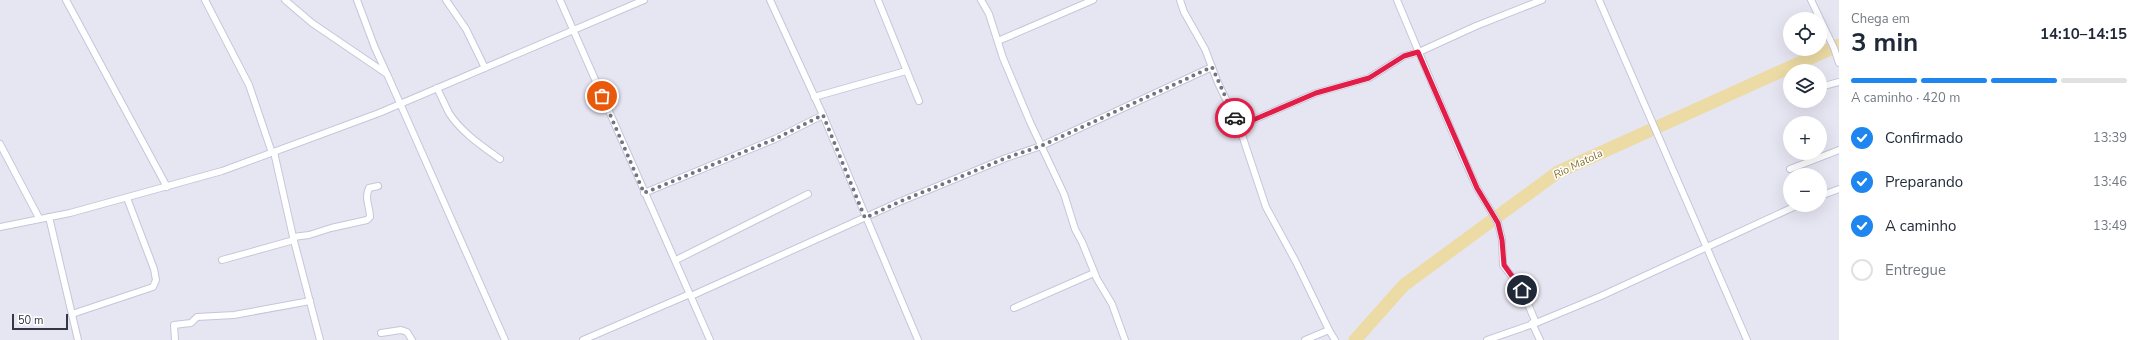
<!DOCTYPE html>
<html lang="pt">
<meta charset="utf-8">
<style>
body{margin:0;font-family:"Nunito Sans",sans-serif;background:#f2f2f3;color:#1f2937;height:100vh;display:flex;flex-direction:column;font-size:15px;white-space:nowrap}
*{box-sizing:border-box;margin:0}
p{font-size:13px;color:#747a83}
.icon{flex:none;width:22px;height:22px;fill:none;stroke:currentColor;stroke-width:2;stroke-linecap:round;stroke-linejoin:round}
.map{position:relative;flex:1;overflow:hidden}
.sheet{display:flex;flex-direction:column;background:#fff;width:300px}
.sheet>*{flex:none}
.fabs{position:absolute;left:1783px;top:12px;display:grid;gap:8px}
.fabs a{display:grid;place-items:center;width:44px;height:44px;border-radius:50%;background:#fff;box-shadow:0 4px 16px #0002;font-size:20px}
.scale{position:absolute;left:12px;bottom:10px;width:56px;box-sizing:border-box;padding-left:4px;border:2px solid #353644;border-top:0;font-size:11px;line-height:14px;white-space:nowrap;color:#353644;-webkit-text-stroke:3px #fff;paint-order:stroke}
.pin{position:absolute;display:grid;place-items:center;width:34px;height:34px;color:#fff;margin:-17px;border:2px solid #fff;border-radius:50%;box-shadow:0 1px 4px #0007}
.courier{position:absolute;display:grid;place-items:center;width:40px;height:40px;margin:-20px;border:3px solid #e11d48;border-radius:50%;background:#fff;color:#222;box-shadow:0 1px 5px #0007}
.summary em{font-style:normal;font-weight:700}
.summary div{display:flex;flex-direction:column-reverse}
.summary{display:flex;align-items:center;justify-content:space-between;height:68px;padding:0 12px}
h1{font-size:26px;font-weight:700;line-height:30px}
.bar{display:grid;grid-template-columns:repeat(4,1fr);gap:6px 4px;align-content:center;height:48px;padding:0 12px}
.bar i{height:5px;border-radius:3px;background:#e0e1e3}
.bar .active{background:#1f85ef}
.bar p{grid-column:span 4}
ol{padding:0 12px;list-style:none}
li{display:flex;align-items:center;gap:12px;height:44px}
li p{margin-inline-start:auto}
li .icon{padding:4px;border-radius:50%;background:#1f85ef;color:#fff;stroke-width:4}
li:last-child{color:#747a83}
li i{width:22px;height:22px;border:2px solid #e0e1e3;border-radius:50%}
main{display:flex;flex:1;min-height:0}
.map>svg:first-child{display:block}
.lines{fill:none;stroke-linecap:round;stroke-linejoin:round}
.river{stroke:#ecdba4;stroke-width:13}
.street-casing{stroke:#c6c5db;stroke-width:8}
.street{stroke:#fff;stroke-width:6}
.done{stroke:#737381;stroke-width:4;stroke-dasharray:0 7.2}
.route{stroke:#e11d48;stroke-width:5}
.labels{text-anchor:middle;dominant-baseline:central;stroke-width:3;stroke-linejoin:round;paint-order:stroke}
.water-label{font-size:11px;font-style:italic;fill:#84702b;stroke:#fff}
</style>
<main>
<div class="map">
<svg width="1839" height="340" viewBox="0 0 1839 340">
<rect width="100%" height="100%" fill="#e6e5f2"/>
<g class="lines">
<polyline class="river" points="1355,340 1404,285 1558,172 1839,45"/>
<defs>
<g id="street">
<polyline points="66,0 167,187"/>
<polyline points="205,0 249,85 272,153"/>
<polyline points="285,0 312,23 387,74 505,340"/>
<polyline points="357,0 375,48 386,72"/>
<polyline points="446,0 466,29 485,68"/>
<polyline points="560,0 710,340"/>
<polyline points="770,0 823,115 918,340"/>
<polyline points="878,0 919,101"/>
<polyline points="981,0 989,14 1003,58 1030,122 1064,194 1075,229 1082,242 1097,279 1112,304 1125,340"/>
<polyline points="1180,0 1184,12 1205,49 1218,83 1239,126 1266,207 1296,262 1329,330 1305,340"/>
<polyline points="1397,0 1459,148 1477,188 1498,223 1502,240 1503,265 1522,290 1536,323"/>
<polyline points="1599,0 1747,340"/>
<polyline points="1811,0 1834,48 1839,63"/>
<polyline points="998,41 1093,0"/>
<polyline points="1820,87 1839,82"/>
<path d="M437,88C441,96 445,105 449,113C461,132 482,146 500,159"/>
<polyline points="814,97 906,71"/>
<polyline points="1239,126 1316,93 1369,78 1404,56 1419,52 1476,26 1542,0"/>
<polyline points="0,144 39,218"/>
<polyline points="274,152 293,237 320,340"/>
<polyline points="1790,169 1839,150"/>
<polyline points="644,193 775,139 823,115"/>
<polyline points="1820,196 1839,189"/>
<polyline points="49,217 78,340"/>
<polyline points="0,227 70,213 222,171 379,113 644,0"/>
<path d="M293,237L309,235L331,228L367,220L370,217C370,206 364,199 369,188L378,186"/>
<polyline points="222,260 294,240"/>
<polyline points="676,260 808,194"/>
<polyline points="691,296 899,202 1006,158 1041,146 1212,67"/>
<polyline points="1014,308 1094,273"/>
<polyline points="72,314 153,287 156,280 154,269 127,198"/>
<polyline points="1532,323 1540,340"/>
<polyline points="1329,330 1335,340"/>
<polyline points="381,333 401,330 407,332 412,340"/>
<polyline points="175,340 174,325 191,323 197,317 234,315 310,301"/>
<polyline points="583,340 690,294"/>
<polyline points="1487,340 1536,323 1601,296 1798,205"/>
</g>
</defs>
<use href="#street" class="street-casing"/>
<use href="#street" class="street"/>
</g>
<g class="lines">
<polyline class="done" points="602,96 644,193 775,139 823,115 865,218 899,202 1006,158 1041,146 1212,67 1235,118"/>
<polyline class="route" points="1235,118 1239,126 1316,93 1369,78 1404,56 1418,52 1477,188 1498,223 1502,240 1504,265 1522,290"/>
</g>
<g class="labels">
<g class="water-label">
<text transform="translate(1578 164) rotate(-26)">Rio Matola</text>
</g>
</g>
</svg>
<div class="fabs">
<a><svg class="icon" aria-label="locate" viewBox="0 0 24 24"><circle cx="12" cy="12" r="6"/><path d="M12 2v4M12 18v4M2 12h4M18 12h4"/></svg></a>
<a><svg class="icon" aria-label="layers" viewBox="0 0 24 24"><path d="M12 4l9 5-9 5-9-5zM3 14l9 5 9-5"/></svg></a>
<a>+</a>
<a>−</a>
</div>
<div class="scale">50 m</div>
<div class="pin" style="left:602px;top:96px;background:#ea580c"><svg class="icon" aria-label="bag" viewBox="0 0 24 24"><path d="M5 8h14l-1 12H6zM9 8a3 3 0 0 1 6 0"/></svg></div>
<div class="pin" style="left:1522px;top:290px;background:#1f2937"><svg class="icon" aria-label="home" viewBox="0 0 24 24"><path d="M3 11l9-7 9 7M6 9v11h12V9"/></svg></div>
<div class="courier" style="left:1235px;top:118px"><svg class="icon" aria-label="car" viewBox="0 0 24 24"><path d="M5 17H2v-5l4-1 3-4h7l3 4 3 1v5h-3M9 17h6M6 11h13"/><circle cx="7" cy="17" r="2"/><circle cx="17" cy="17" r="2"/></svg></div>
</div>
<section class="sheet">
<div class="summary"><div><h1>3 min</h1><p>Chega em</p></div><em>14:10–14:15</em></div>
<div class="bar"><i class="active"></i><i class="active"></i><i class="active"></i><i></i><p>A caminho · 420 m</p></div>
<ol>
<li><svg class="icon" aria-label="check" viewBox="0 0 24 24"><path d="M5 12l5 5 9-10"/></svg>Confirmado<p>13:39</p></li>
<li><svg class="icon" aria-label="check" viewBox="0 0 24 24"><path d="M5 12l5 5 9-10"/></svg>Preparando<p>13:46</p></li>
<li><svg class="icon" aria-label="check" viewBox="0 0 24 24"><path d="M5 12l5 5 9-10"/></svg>A caminho<p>13:49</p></li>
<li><i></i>Entregue</li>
</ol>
</section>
</main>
